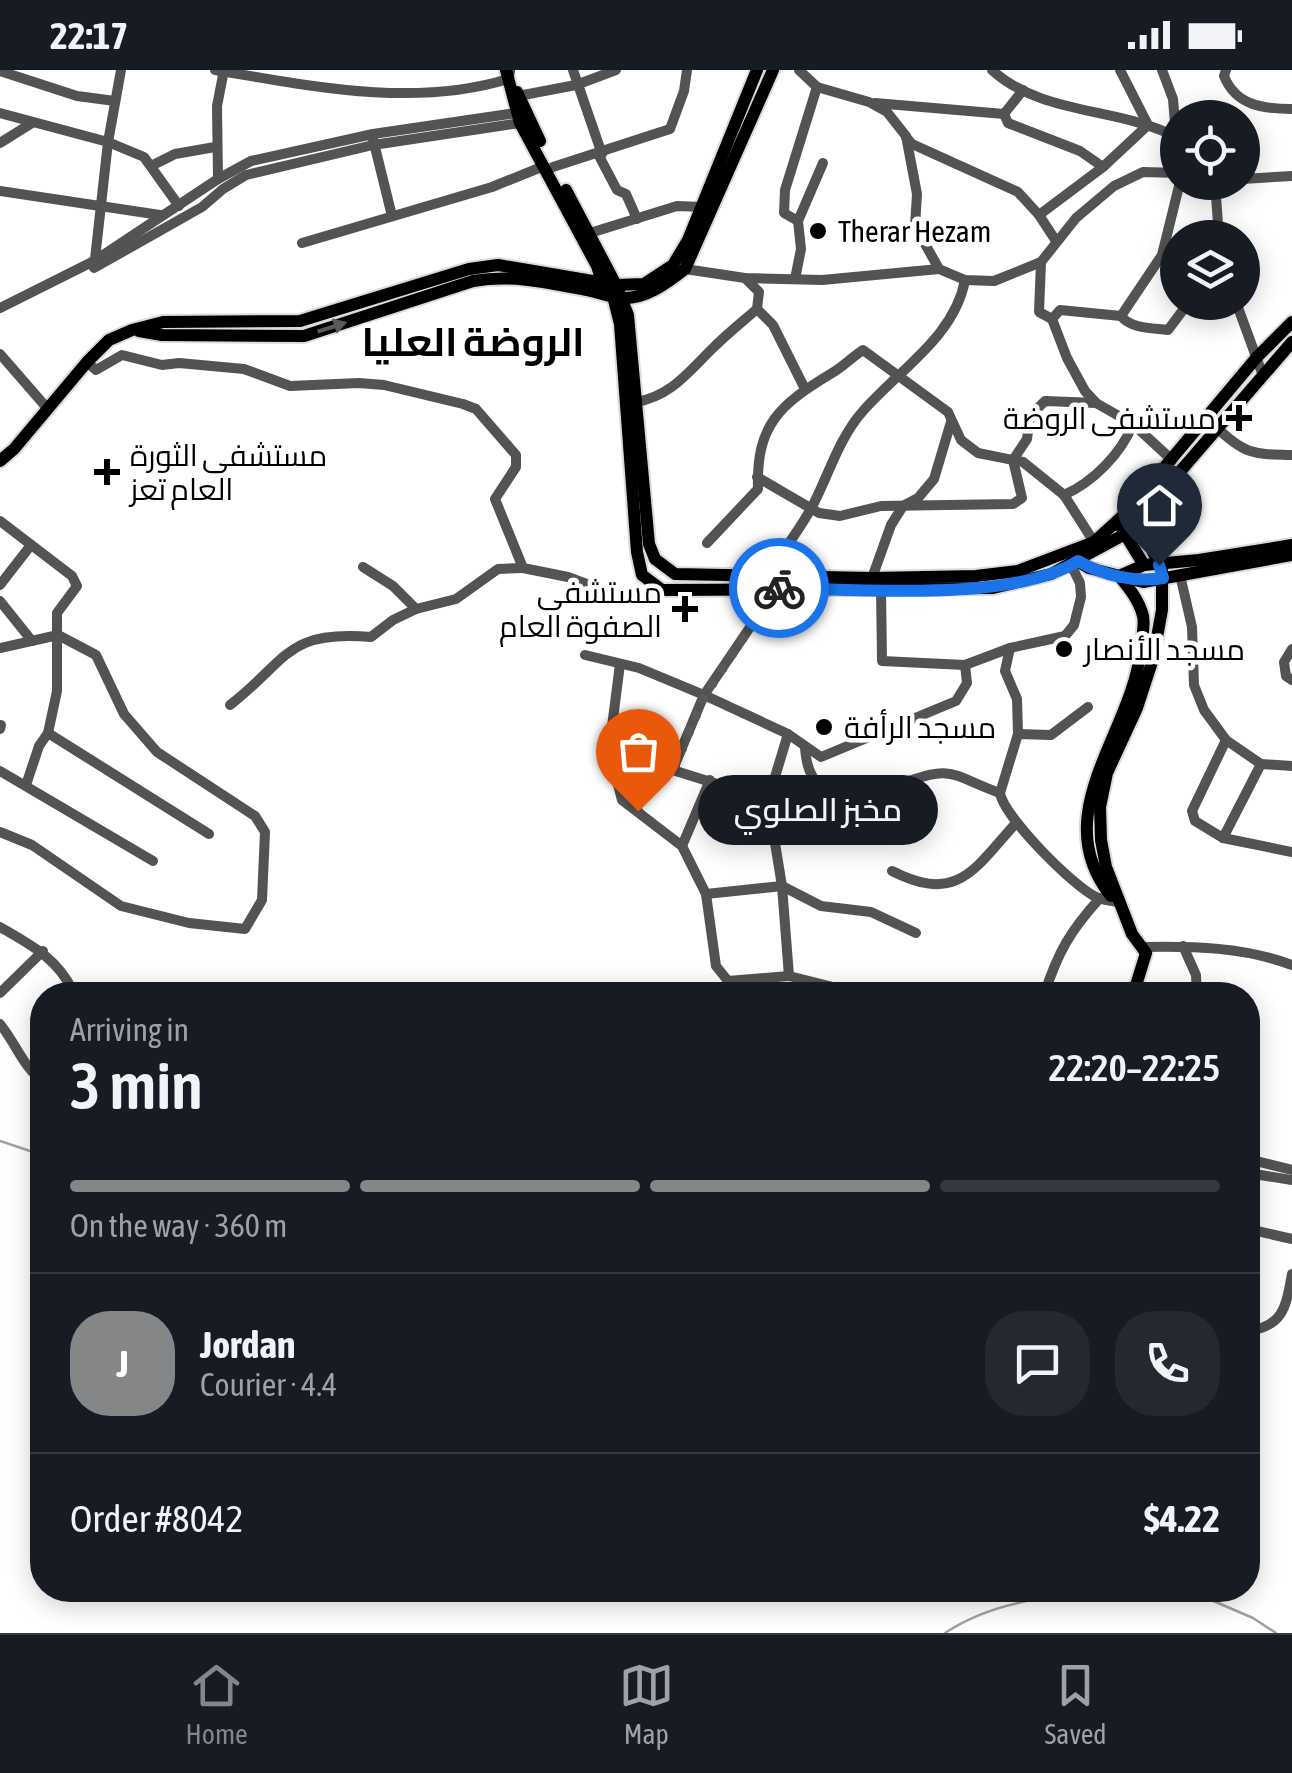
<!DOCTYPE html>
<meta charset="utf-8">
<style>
body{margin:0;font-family:"Asap Condensed",Cairo,sans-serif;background:#242831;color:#f1f3f6;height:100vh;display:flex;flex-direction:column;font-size:38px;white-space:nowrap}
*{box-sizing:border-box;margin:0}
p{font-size:32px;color:#9ea1a6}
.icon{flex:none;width:55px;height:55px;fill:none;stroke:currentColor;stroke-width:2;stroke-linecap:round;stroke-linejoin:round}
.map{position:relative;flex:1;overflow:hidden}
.details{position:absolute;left:30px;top:912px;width:1230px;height:620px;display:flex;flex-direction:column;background:#171b24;border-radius:40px;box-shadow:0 5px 25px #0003}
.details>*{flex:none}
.controls{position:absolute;left:1160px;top:30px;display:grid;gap:20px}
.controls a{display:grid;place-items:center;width:100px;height:100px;border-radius:50%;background:#171b24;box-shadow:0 5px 25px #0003;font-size:50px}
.pin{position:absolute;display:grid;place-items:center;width:85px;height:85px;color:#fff;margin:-102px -42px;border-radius:50% 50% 50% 0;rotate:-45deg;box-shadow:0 0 10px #0007}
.pin .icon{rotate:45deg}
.courier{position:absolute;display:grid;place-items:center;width:100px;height:100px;margin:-50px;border:8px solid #1a73e8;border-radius:50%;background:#fff;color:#222;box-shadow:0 2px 12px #0007}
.bubble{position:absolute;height:70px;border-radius:35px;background:#171b24;box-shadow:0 5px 25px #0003;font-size:32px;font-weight:600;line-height:70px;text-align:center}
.summary em{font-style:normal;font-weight:600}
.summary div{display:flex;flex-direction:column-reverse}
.summary{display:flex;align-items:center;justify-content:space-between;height:170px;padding:0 40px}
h1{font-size:65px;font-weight:600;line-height:75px}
.bar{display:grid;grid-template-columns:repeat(4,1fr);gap:15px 10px;align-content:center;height:120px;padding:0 40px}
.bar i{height:12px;border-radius:8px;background:#363941}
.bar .active{background:#858687}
.bar p{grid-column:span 4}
.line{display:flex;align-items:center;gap:25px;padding:0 40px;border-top:2px solid #363941}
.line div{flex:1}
.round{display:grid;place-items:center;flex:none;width:105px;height:105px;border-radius:40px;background:#242831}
.status{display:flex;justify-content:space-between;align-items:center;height:70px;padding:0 50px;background:#171b24;direction:ltr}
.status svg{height:28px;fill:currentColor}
.tab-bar{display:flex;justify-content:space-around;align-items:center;height:140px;border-top:2px solid #363941;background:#171b24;font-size:28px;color:#9ea1a6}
.tab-bar a{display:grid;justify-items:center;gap:5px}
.tab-bar .active{color:#858687}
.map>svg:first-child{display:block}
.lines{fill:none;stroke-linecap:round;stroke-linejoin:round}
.stream{stroke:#a1a1a1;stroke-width:2.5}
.major-casing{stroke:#dbdbdb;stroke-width:16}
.minor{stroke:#535353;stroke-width:10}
.major{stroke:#000;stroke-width:12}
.oneway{fill:#595959}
.done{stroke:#595959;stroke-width:10;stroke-dasharray:0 18}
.route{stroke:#1a73e8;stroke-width:12}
.poi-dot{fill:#000;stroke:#fff;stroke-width:4}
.labels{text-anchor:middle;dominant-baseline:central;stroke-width:9;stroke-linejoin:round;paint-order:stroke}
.poi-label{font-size:30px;fill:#000;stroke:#fff;text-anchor:start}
.district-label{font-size:40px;font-weight:bold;fill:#000;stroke:#fff}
</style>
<div class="status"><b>22:17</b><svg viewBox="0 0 49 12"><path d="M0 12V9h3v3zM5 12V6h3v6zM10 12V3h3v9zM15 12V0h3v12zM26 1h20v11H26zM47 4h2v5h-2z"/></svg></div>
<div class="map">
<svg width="1292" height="1563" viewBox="0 0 1292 1563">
<rect width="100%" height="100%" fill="#fff"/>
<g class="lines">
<g class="stream">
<polyline points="0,1071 42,1085"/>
<polyline points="1188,1520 1253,1548 1276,1563"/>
<path d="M945,1563C1008,1521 1089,1524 1162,1520"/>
</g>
<defs>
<g id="major">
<polyline points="506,0 520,53 597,196 602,212 613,226 620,254 637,482 642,505 662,520 993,518 1051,504 1127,463 1292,272"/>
<polyline points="517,22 540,71"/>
<polyline points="566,120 616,215 628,245 649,474 655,489 675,504 872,508 976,506 1018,501 1094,472 1126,443 1257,287 1292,252"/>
<path d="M139,261L162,265L304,266L473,211C514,204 550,213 591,221C600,223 612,228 622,228C646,229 667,213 685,199L773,0"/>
<polyline points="0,391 14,379 87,292 109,270 132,260 163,252 300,251 469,199 498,195 616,215 644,214 673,195 688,170 757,0"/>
<polyline points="1130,446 1144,463 1162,501 1162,540 1153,589 1137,638 1107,703 1100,737 1101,770 1106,797 1132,864 1146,883 1133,925"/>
<polyline points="1122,459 1144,495"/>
<polyline points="1074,489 1089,498 1143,512 1292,485"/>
<polyline points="1119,506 1144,495 1199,490 1292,475"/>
<path d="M1111,826C1045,743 1134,662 1141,577C1142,567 1145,555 1143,546C1139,530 1129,518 1119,506"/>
</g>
</defs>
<use href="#major" class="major-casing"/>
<g class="minor">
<polyline points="121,0 108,72 94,198 202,137 223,119 246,105 373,75 520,53"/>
<path d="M215,0C310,16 414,38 508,9L510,1"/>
<polyline points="573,0 602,84"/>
<polyline points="799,0 817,17 869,32 887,42 906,66 917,124 915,156 939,199"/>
<path d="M992,0C1042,46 1121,37 1178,68"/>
<polyline points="1162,0 1173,29 1176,66"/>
<path d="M1226,0L1224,6C1236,36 1264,39 1292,39"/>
<polyline points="0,1 77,26 115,31"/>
<polyline points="518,26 576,15 616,0"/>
<polyline points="875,33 1004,44 1023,20"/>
<polyline points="0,43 108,72 144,87 179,136"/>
<polyline points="1004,44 1008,53 1080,81 1103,97"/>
<polyline points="906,67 912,74 1018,122 1039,145 1056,171"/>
<polyline points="373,69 392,146"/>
<polyline points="0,73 32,53"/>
<polyline points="598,84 617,120 626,124 637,149"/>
<polyline points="153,95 175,84 215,77"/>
<polyline points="553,97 670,59 684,21 687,0"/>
<polyline points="218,109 217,36 224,0"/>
<polyline points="1242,109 1292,106"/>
<polyline points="1215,112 1219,168"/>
<polyline points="0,121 160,145"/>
<polyline points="1039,145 1103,97 1148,55 1120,0"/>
<polyline points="798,151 823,93"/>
<polyline points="590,163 677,136 703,137"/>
<polyline points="302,173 492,117 544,96"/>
<polyline points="1041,192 1039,242 1052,249 1067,288 1085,321 1096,333 1133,354 1172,390"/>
<polyline points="685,199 745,208 822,210 939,199 965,210 994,211 1041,192 1076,148 1114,116 1143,102 1178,103"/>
<polyline points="745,208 759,222 757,239 773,255 805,319"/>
<polyline points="795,209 801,179 798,151 784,143 785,120 817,17"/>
<polyline points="1236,232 1262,303"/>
<polyline points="0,238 94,191 218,109 251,91 373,64 516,43"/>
<polyline points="1121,246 1162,185 1180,112"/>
<path d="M1052,249L1060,240L1121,246C1131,259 1153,258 1168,260L1189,232"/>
<polyline points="0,284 47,338"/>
<polyline points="87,292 96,300 122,285 162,295 179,293 244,299 290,316 359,313 384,315 463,334 476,339 516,385 516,397 495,429 523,498 568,507 608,522"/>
<path d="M636,332C672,326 689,301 714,277C727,264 742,252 757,239"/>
<path d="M1217,358C1246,385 1253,384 1292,385"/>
<polyline points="757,407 819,443 840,446 881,436 1013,434 1022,428 1013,390 1027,369 1030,346 1045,331 1096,333"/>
<path d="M1064,425C1093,412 1121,384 1133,354"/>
<polyline points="0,451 72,506 77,516 57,543 57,621 48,663 39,676 26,715"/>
<path d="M707,473L758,419C756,355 779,335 832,303C843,297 852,287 863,280L948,342L961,370L978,383L1023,392L1064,425L1094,472"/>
<polyline points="363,497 393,516 416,539 456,529 498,499 523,498"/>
<polyline points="1180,505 1192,557 1194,615 1204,640 1226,670 1261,694 1292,696"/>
<path d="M766,506C781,483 800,460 813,435C829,404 839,368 863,341C899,300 955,266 965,210"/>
<polyline points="872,508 891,455 903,436 918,428 934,409 951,352"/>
<polyline points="0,515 31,475"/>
<polyline points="881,518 882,591 965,595 1010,578 1065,566 1074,555 1081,527 1080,513 1071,495"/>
<polyline points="0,531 32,571"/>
<polyline points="0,578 58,565 96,585 124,644 157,682 255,746 265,762 262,830 245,859 189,853 121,836 32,775 0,762"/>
<path d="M1010,578L1005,601L1017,629L1018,664L1000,723C1004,747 1073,816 1096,827C1102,830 1111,831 1119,832"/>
<polyline points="1292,579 1284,592 1286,606 1292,610"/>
<polyline points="585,585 639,598 704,625 788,664 821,687 956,631 967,613 965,595"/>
<polyline points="620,594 609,680 622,730 682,776 706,824 716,896 728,911 789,906 837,918 877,920"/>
<path d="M230,635C289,589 286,560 371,567L393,550L416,539"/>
<polyline points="0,659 1,655"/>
<polyline points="48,663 209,764"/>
<polyline points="788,664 768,730 782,816 789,906"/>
<polyline points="1018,664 1051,665 1088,637"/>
<polyline points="1226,670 1192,741 1195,751 1223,768 1292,782"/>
<path d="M805,678C807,706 815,713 836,729L845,767"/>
<polyline points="609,680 768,730"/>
<polyline points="673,699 704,625 759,544 765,518"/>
<polyline points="0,701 153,791"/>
<path d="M901,714C954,693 952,706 1000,723"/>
<polyline points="1223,768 1261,694"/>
<polyline points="682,776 710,710"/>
<path d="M892,801C957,834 974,800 1015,754"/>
<polyline points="706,824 782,816 821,836 871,842 916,863"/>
<path d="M0,857C31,875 57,888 73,921L72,925"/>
<polyline points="1183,876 1196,905 1197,925"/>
<path d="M1143,877C1193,876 1244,877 1292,895"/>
<polyline points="0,923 43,881"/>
<path d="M1044,925C1058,882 1070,861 1100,828"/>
<path d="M0,954C16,974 23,996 42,1011"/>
<polyline points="1248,1028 1248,1042"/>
<polyline points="1248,1057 1252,1103 1248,1140"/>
<polyline points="1248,1089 1292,1100"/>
<polyline points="1248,1103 1292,1110"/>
<polyline points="1248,1159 1292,1169"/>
<path d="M1248,1261C1284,1256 1286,1236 1292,1204"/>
</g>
<use href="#major" class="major"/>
</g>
<defs><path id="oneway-solid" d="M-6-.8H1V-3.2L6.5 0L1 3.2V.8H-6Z" transform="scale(2.5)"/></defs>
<use class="oneway" href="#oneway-solid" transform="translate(332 257) rotate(-18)"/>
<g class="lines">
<polyline class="done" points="638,741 622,730 609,680 613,684 673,700 704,626 759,544 765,518 779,518"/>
<path class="route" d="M779,518C858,519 1012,533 1078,491C1103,505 1134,513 1163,508L1159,495"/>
</g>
<g class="poi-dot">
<circle cx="818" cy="161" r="10"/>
<path d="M1234 333h10v10h10v10h-10v10h-10v-10h-10v-10h10z"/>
<path d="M102 387h10v10h10v10h-10v10h-10v-10h-10v-10h10z"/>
<path d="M680 524h10v10h10v10h-10v10h-10v-10h-10v-10h10z"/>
<circle cx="1064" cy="579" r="10"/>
<circle cx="824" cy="657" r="10"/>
</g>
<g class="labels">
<g class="poi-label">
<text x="838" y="161">Therar Hezam</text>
<text x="1216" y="348" text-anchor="end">مستشفى الروضة</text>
<text x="130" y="385">مستشفى الثورة<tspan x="130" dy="34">العام تعز</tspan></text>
<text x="662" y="522" text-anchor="end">مستشفى<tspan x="662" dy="34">الصفوة العام</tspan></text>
<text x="1084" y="579">مسجد الأنصار</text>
<text x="844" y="657">مسجد الرأفة</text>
</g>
<g class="district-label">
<text x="473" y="271">الروضة العليا</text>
</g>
</g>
</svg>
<div class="controls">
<a><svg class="icon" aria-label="locate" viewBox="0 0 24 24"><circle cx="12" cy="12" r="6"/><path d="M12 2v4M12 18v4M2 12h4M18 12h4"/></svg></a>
<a><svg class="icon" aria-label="layers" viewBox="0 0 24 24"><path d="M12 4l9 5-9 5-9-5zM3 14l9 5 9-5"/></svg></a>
</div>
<div class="pin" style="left:638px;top:741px;background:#ea580c"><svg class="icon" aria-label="bag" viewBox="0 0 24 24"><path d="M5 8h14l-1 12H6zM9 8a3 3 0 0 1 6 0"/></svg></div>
<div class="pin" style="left:1159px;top:495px;background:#1f2937"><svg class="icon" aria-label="home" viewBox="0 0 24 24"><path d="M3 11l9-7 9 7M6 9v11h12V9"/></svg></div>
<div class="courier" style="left:779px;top:518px"><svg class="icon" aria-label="bike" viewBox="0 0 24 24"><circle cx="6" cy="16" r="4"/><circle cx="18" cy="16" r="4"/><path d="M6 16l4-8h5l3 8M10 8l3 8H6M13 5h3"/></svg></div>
<div class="bubble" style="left:698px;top:705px;width:240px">مخبز الصلوي</div>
<section class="details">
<div class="summary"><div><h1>3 min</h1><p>Arriving in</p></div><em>22:20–22:25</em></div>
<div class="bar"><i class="active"></i><i class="active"></i><i class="active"></i><i></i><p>On the way · 360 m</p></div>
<div class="line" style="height:180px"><b class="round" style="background:#858687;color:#fff">J</b><div><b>Jordan</b><p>Courier · 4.4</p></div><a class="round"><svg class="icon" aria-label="chat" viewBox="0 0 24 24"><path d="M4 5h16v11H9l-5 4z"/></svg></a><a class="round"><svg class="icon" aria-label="phone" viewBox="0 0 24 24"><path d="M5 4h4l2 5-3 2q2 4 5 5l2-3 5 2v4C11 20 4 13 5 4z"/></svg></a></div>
<div class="line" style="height:130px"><div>Order #8042</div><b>$4.22</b></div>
</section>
</div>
<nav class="tab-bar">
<a class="active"><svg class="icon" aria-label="home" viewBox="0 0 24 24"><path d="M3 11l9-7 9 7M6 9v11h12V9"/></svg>Home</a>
<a><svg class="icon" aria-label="map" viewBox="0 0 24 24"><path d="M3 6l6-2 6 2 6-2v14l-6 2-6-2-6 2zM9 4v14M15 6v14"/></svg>Map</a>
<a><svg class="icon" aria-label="saved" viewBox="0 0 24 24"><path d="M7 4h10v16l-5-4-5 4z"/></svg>Saved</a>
</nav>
